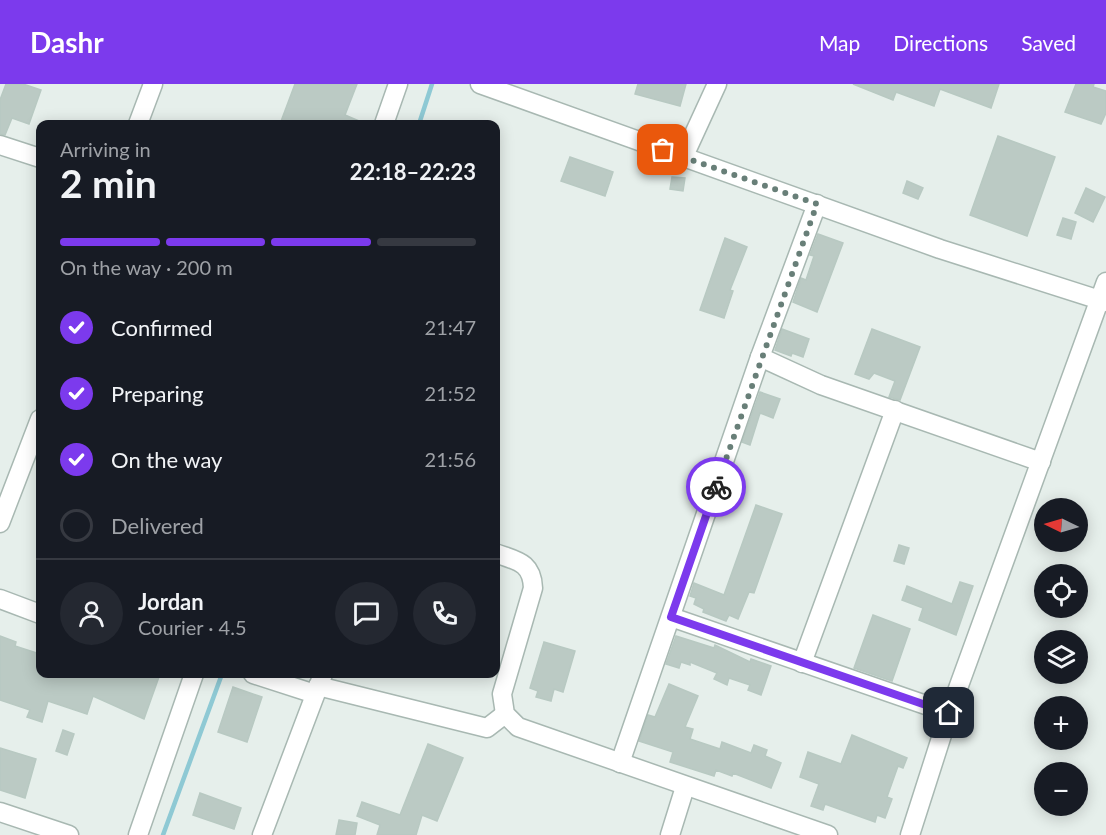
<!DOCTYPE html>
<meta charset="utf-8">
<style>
body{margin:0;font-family:Lato,sans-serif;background:#242831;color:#f1f3f6;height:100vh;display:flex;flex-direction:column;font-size:22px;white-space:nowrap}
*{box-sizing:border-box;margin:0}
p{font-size:20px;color:#9ea1a6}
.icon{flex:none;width:33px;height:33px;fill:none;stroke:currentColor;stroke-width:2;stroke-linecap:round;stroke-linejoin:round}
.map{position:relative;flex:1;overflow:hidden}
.details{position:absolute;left:36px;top:36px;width:464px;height:558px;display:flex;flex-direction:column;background:#171b24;border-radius:12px;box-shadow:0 3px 15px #0003}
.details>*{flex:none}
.needle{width:39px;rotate:275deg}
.buttons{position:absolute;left:1034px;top:414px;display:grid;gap:12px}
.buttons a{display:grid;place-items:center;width:54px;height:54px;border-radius:50%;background:#171b24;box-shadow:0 3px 15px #0003;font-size:30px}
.pin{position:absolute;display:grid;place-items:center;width:51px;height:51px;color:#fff;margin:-26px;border-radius:12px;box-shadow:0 3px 9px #0006}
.courier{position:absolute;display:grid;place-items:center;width:60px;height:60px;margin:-30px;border:4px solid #7c3aed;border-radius:50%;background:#fff;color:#222;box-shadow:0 2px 8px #0007}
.headline em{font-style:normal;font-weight:700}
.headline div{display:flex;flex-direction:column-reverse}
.headline{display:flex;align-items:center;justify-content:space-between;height:102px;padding:0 24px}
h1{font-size:39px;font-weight:700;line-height:45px}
.bar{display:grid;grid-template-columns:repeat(4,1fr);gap:9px 6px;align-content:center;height:72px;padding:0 24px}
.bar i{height:8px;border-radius:4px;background:#363941}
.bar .on{background:#7c3aed}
.bar p{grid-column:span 4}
.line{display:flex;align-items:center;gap:15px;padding:0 24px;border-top:2px solid #363941}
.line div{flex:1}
.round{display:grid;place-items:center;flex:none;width:63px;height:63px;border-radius:32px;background:#242831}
ol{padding:0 24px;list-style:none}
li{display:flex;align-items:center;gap:18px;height:66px}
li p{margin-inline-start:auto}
li .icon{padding:6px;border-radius:50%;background:#7c3aed;color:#fff;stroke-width:4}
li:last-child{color:#9ea1a6}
li i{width:33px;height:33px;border:3px solid #363941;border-radius:50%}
header{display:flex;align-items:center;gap:36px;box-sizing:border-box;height:84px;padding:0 30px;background:#7c3aed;color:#fff}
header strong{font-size:28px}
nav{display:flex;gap:33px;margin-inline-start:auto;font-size:21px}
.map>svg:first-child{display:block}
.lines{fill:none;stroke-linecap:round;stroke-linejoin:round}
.stream{stroke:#8ec9d4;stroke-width:4.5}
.building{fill:#bbcac4;stroke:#b8c9c2;stroke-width:1.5}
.minor-casing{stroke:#a8b8b2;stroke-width:21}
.minor{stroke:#fff;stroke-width:18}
.done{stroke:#687f78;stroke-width:6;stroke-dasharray:0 10.8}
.route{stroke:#7c3aed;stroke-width:8}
</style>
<header>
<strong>Dashr</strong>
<nav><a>Map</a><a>Directions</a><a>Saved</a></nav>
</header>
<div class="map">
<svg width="1106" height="751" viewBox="0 0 1106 751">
<rect width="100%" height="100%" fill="#e6efeb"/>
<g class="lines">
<g class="stream">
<polyline points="419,40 432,0"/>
<polyline points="163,751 222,590"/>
</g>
</g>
<g class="building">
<polygon points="6,0 23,0 41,6 29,40 12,34 5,51 0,50 0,16"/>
<polygon points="295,0 357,0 345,31 366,40 280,40"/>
<polygon points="638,0 686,0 680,22 635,10"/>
<polygon points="853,0 999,0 991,24 940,5 934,22 896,8 893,16"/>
<polygon points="1076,0 1094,0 1093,3 1106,7 1106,29 1101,40 1065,28"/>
<polygon points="998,52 1055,73 1027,152 970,131"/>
<polygon points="570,73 613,88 605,112 561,97"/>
<polygon points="672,93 685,94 683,107 670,105"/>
<polygon points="907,97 923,104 918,115 903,109"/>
<polygon points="1086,104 1105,113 1093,138 1075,129"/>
<polygon points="1063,134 1076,138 1071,155 1057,151"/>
<polygon points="818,150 843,159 817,228 793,218 801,194 806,196 814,172 810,171"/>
<polygon points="725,154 747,163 730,206 733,207 724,234 700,226"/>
<polygon points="782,245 809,255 803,273 792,269 791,272 775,266"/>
<polygon points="872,245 920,263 900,316 889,313 895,297 874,289 869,295 855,290"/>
<polygon points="760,308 780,315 773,334 760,329 750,361 742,358"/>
<polygon points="756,421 782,430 754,509 749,508 738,535 729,531 726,537 703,528 704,525 694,520 696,514 690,512 694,499 724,511"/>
<polygon points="899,461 909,464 904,480 894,477"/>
<polygon points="960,498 973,502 956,551 919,536 923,524 902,516 907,502 952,520"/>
<polygon points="873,531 910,545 892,597 854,584"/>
<polygon points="0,552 16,558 15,562 40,570 40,590 160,590 144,635 93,612 87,630 48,617 42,638 27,633 30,626 0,616"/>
<polygon points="676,552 714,564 715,561 750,578 751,575 771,582 761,611 748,606 750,601 729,594 727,601 714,595 717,589 690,578 690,581 681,578 679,584 666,580"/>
<polygon points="544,558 575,567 563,608 554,605 551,617 536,613 538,607 530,604"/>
<polygon points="669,600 698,612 685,643 693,645 690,655 720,665 722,658 751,669 754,661 767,666 765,672 781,679 771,704 733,689 732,692 716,686 714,692 670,678 673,668 639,657 648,631 655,633"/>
<polygon points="233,603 262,613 247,658 218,648"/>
<polygon points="63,646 74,650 67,671 56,667"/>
<polygon points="852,651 907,674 903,684 898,682 887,713 892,715 885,734 877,731 875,738 825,720 823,726 811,722 819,700 800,693 808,668 841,680"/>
<polygon points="428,660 463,674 437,737 422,731 416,751 377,751 380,741 357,732 362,718 400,731"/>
<polygon points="0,664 36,675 25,714 0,706"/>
<polygon points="200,709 241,724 234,745 193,731"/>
<polygon points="339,736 357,739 355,751 336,751"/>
</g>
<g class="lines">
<defs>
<g id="minor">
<polyline points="480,0 940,165 1106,218"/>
<polyline points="138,40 153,0"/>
<polyline points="384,40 398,0"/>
<polyline points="0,61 40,74"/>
<polyline points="683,74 717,0"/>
<polyline points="760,273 821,301 1041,378"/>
<polyline points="0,439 40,335"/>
<path d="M495,469C517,477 532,478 533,504L502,610L505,630L518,643L828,751"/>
<polyline points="0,515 40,530"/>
<polyline points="671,533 949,629"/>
<polyline points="802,579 895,326"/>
<polyline points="253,590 315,610"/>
<polyline points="318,602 487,644 505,630"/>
<polyline points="620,679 760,273 817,120"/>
<polyline points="0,728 69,751"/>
<polyline points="138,751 194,590"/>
<polyline points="262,751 323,590"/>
<polyline points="670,751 685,703"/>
<polyline points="910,751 949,629 1106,198"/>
</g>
</defs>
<use href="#minor" class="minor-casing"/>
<use href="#minor" class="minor"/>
</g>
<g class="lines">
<polyline class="done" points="663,66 817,120 716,403"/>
<polyline class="route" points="716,403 671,533 949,629"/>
</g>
</svg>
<div class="buttons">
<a><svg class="needle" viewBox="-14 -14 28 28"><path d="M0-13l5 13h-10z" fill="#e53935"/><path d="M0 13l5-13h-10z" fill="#9ea1a6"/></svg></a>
<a><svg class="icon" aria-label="locate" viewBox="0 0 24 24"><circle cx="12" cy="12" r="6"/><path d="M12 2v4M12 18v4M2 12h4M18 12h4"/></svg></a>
<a><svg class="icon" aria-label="layers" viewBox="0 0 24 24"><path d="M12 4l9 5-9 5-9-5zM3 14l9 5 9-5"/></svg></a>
<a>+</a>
<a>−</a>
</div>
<div class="pin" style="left:663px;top:66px;background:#ea580c"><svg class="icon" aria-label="bag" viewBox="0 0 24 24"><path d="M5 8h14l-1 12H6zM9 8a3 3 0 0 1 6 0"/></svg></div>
<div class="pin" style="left:949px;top:629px;background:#1f2937"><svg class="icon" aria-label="home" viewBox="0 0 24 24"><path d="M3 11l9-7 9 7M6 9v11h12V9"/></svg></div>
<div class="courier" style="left:716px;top:403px"><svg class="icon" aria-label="bike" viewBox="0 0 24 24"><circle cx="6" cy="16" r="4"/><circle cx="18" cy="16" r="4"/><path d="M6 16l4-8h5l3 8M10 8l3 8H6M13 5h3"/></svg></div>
<section class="details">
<div class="headline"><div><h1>2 min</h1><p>Arriving in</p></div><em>22:18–22:23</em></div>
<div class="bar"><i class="on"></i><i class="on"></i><i class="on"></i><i></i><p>On the way · 200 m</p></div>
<ol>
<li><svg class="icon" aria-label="check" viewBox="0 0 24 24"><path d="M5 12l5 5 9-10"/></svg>Confirmed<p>21:47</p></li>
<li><svg class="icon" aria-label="check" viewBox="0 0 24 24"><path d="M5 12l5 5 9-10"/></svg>Preparing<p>21:52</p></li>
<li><svg class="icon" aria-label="check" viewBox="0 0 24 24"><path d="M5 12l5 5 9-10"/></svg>On the way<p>21:56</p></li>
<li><i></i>Delivered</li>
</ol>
<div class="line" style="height:108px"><a class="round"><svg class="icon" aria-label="person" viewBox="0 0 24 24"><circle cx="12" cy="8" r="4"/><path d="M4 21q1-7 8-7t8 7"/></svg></a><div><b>Jordan</b><p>Courier · 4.5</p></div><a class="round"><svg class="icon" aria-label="chat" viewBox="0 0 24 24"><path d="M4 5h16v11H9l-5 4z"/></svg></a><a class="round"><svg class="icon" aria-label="phone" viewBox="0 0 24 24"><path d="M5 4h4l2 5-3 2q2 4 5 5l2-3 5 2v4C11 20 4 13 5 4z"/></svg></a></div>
</section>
</div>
